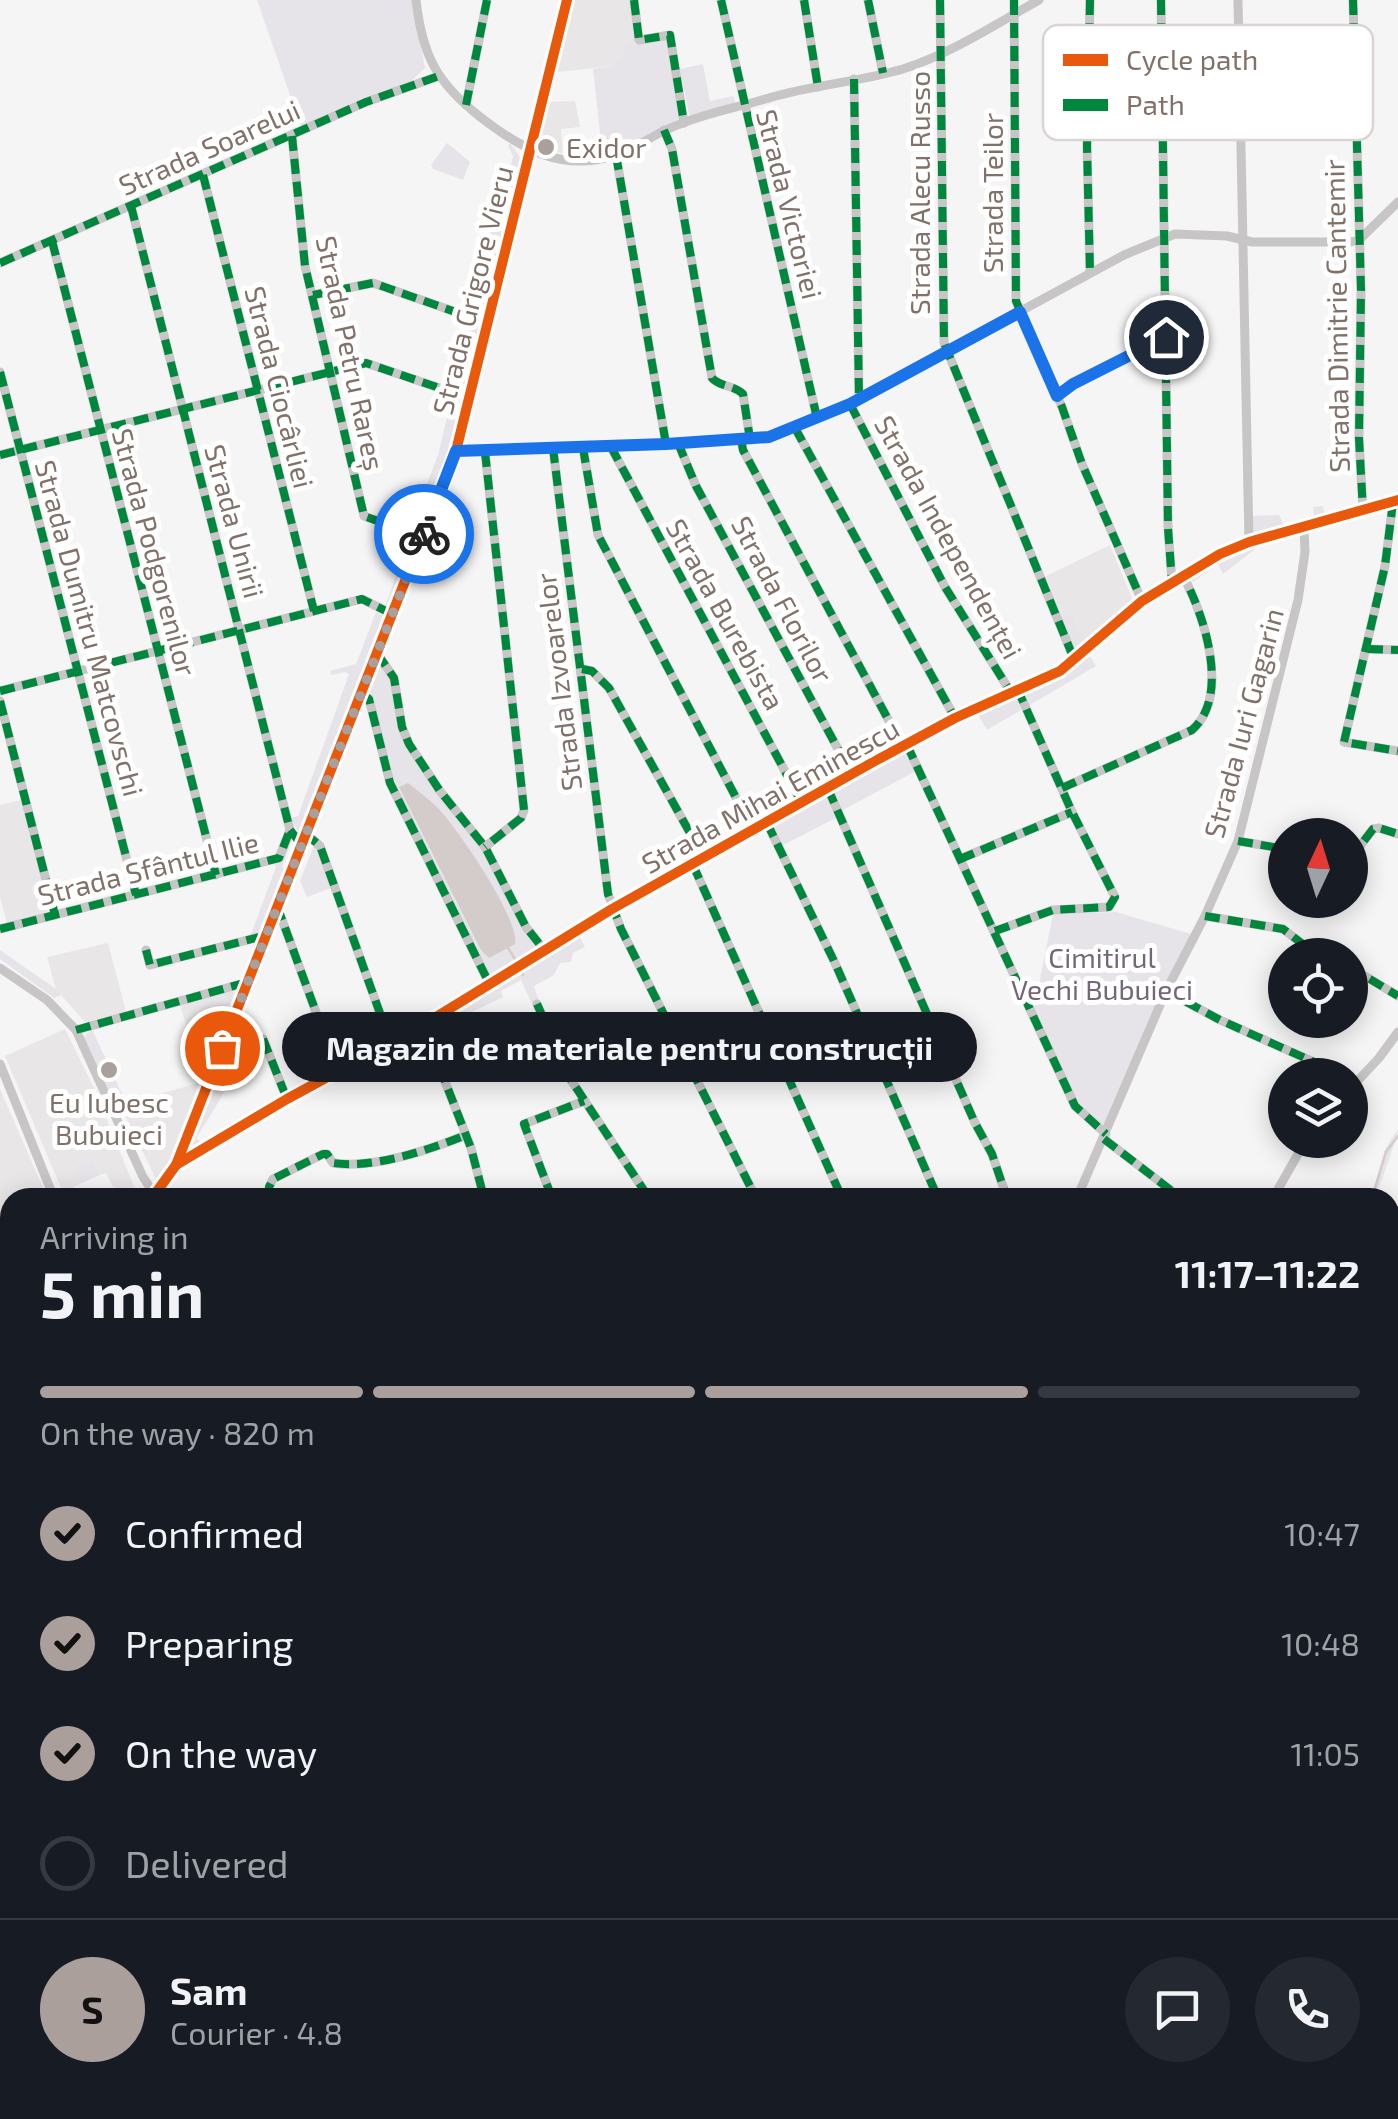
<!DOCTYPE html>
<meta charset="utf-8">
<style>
body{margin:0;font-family:"Exo 2",sans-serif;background:#242831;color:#f1f3f6;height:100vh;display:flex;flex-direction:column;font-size:38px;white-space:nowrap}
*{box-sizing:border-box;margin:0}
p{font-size:32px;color:#9ea1a6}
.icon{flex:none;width:55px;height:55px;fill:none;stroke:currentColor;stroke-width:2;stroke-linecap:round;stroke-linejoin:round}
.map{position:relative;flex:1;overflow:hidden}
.details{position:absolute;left:0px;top:1188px;width:1400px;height:932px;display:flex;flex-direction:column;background:#171b24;border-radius:30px 30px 0 0;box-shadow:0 5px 25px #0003}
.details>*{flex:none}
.needle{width:65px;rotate:4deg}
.tools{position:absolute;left:1268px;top:818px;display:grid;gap:20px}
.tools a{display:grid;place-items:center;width:100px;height:100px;border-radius:50%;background:#171b24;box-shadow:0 5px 25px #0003;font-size:50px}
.pin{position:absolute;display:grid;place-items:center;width:85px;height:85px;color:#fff;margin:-42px;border:5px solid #fff;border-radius:50%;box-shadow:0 2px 10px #0007}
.courier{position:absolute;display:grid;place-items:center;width:100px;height:100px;margin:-50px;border:8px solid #1a73e8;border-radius:50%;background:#fff;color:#222;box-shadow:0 2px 12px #0007}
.bubble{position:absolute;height:70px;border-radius:35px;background:#171b24;box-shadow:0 5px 25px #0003;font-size:32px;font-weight:700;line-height:70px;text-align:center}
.overview em{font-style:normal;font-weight:700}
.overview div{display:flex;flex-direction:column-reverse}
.overview{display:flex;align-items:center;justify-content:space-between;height:170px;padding:0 40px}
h1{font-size:65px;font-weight:700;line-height:75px}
.bar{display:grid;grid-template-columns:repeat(4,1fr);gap:15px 10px;align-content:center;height:120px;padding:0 40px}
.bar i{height:12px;border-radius:8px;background:#363941}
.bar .active{background:#aa9f9a}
.bar p{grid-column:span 4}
.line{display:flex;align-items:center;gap:25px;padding:0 40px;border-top:2px solid #363941}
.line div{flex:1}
.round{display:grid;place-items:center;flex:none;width:105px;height:105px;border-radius:52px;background:#242831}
ol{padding:0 40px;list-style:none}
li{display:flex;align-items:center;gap:30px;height:110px}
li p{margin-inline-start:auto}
li .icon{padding:10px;border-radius:50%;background:#aa9f9a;color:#111;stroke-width:4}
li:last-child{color:#9ea1a6}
li i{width:55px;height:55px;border:5px solid #363941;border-radius:50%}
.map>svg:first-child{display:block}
.built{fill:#e8e6e6}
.green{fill:#e6e4e8}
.water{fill:#d4cccb}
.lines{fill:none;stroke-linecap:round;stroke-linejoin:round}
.stream{stroke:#d4cccb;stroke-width:2.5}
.minor{stroke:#c7c5c6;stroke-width:9}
.quiet{stroke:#00873e;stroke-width:8;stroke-dasharray:15 8;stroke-linecap:butt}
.cycleway-casing{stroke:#fff;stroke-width:16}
.cycleway{stroke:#e8590c;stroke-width:10}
.done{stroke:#aa9f9a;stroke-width:10;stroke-dasharray:0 18}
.route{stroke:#1a73e8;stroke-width:12}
.poi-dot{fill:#aa9f9a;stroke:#fff;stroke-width:4}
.labels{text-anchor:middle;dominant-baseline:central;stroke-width:10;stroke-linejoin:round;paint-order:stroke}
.street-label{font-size:28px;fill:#827169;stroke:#fff}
.poi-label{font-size:28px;fill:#827169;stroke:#fff;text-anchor:start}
.park-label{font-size:28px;fill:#74677a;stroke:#fff}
.key{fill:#fff;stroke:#dad4d2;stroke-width:2.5}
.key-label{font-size:28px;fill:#827169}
</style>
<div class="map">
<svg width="1398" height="2119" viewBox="0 0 1398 2119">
<rect width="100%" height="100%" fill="#f5f5f6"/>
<g class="built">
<polygon points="573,0 630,0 634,35 613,66 557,72"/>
<polygon points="575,101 580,127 561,129 563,153 536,149 548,102"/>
<polygon points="1110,545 1134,603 1086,644 1071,615 1064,618 1046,576"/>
<polygon points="21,800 49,908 47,912 7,923 0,897 0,805"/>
<polygon points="108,943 126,1012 85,1022 56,989 47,957"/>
<polygon points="224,993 227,997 206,1056 195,1052 180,1005"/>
<polygon points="65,1029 94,1088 135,1189 118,1197 106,1173 100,1175 93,1159 73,1167 80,1184 74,1187 79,1197 65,1197 5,1056"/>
<polygon points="424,1036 430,1048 392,1068 388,1054"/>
<polygon points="202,1082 166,1172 156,1179 120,1105"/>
<polygon points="0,1089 47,1197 10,1198 10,1365 0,1340"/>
<polygon points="10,1528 10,1590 0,1594 0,1531"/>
<polygon points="505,2110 770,2110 772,2119 518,2119 517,2113 505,2114"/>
</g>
<g class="green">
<polygon points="257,0 412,0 425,68 410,82 365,97 301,127"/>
<polygon points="634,35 635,44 667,38 680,118 641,140 599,154 602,151 593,69 613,66"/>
<polygon points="703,64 710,101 733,96 736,105 690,119 680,69"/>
<polygon points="447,143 470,162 463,180 433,169 431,165"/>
<polygon points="510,143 522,160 510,215 500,213 513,156 508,146"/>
<polygon points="484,216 508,227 498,266 483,260 491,237"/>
<polygon points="482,268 496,273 484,318 468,312 474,309"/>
<polygon points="467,321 482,327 467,392 450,386 456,383 470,328"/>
<polygon points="448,395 465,402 420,532 410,527 438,455 451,401"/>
<polygon points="1323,506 1325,516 1356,509 1255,536 1252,533 1252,516 1279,515 1284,525 1314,517 1313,507"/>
<polygon points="410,538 417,541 391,608 385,606"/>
<polygon points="1255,546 1254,550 1223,574 1218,564 1193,582 1190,578"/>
<polygon points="1046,576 1063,617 1071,614 1086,644 1079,651 1075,651 1042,578"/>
<polygon points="376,612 387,617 300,835 290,818 298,816 349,674 345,672 331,675 330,671 356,664"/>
<polygon points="1088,653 1096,666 1030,705 1028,710 1022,690 1065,672"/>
<polygon points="380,661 391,677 398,723 483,850 539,948 490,979 394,786 369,689"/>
<polygon points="1015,694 1021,710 987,730 977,713"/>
<polygon points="905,753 916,771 841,811 832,792"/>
<polygon points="827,796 838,817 783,845 772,826"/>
<polygon points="290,834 293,837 282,867 286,869 260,934 246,938 251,934 276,867 274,864 280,862"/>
<polygon points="315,843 334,887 307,897 300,881"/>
<polygon points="1116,912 1191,934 1106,1127 1079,1107 1033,1010 1032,995 1037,994 1053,914"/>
<polygon points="579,936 585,947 573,953 571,962 560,963 554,975 534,986 539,1001 532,1004 521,980 501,991 503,997 436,1029 438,1036 433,1042 429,1030"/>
<polygon points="0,950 56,989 61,995 54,998 0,959"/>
<polygon points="234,991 238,993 202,1082 196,1083 227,997 224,993"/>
<polygon points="92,1029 126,1103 116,1107 84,1037"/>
<path d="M229,1045L236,1048C241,1073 209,1116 196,1139L202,1142L190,1147Z"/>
<path d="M1398,1129C1398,1135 1379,1189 1375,1197H1367L1374,1187L1385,1149Z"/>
<polygon points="93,1159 100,1175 80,1184 73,1167"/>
<polygon points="1394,1503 1398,1505 1398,1668 1390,1666 1390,1513"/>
<polygon points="854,2110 1116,2110 1115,2119 853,2119"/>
</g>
<path class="water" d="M408,783C418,791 429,799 438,808C457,828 520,919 515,944L489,958L481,950L399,787Z"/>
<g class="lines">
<g class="stream">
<polyline points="508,948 515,959"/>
<polyline points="522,972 523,975"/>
<polyline points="1372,1198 1386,1152 1398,1136"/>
<polyline points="774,2110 776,2119"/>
<polyline points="861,2119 861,2110"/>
</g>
<g class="minor">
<path d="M416,0C422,54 436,82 479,116C521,149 564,174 619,154C636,148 650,137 666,130C698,115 735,108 769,98C812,85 859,82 903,69C950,54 996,24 1039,0"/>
<polyline points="634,0 639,40 670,35 684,123"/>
<polyline points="721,0 817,418"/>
<polyline points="804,0 818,87"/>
<polyline points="868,0 883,73"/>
<polyline points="940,0 944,343 1074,659"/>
<polyline points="1014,0 1016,301 1062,407 1082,464 1142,601"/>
<polyline points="1090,0 1087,146 1090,273"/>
<polyline points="1161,0 1168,528 1172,582"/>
<polyline points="1238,0 1249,542"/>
<polyline points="1353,0 1361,290 1359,438 1363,511"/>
<polyline points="854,79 859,399"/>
<polyline points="466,105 487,0"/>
<path d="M664,130L672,149L712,378C720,387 734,385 743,394L750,439"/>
<polyline points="292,136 305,266 364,516 423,537"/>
<polyline points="616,155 666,444"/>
<polyline points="203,175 314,611"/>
<polyline points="131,206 290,830 301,844"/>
<polyline points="52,241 216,875"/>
<polyline points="0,263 366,102 439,76"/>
<polyline points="313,295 373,283 487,323"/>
<polyline points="0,372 136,895"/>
<polyline points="1057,396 1073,384 1166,337"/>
<polyline points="850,404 945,587 1010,691"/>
<polyline points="795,428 955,718"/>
<polyline points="741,439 743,450 903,747"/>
<polyline points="678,443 696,486 852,775"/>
<polyline points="611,447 802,803"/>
<polyline points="553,448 608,894 621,929 756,1198"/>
<polyline points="583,448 598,535 753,830"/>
<polyline points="456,451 666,444 769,437 850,404 1124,255 1175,234 1227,236 1252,242 1351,242 1359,240 1398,202"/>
<polyline points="485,452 524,810 521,818 485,847"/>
<polyline points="0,455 366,363 469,398"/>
<polyline points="1393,502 1385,566 1344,742 1398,751"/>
<polyline points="1368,649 1398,650"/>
<polyline points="377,653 394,678 402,727 409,744 440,791 485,847 526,927 545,951"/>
<polyline points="582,669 592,671 609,688 704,858"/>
<polyline points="0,691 362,599 392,614"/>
<polyline points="361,693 369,699 390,783 490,985"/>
<polyline points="0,701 55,915"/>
<polyline points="907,745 1075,1106 1106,1134"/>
<path d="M1062,788L1192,730C1231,696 1204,614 1183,576"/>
<polyline points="828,789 975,1123 992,1154 1007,1198"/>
<polyline points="767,823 835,963 938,1198"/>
<polyline points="305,833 320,846 391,1044"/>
<polyline points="1238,841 1285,849"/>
<polyline points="960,859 1072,812"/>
<polyline points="1350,859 1373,829 1379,828 1398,834"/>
<polyline points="693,865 842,1198"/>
<polyline points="277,906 338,1072"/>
<polyline points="1205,916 1283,929 1317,955"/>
<polyline points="0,929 279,858 290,830"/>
<polyline points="995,931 1053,910 1109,907 1115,897 1072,812 1017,688"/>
<polyline points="146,950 150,965 267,935"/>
<polyline points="1350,967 1398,996"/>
<polyline points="0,968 47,1000 76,1030 143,1177 155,1195"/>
<polyline points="1166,991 1220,1020 1343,1075"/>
<polyline points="537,1004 571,1080 649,1198"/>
<polyline points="423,1025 471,1148 484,1198"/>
<polyline points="76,1030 248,982"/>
<polyline points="263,1039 287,1099"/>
<polyline points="0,1064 54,1198"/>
<polyline points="1350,1089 1379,1058 1398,1032"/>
<polyline points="1104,1139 1181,1198"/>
<polyline points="176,1165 287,1099 423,1025 612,909 875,761 955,718 1060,671 1142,601 1220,554 1249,542 1398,500"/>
<polyline points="155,1194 176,1165 456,451 567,0"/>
<path d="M271,1198L269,1187L273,1179L323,1154H327L333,1163C373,1169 429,1150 466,1135"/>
<polyline points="552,1198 524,1124 584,1101"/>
<polyline points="1077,1198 1166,991 1205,916 1238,841 1298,600 1305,552 1304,527"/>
<polyline points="1273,1198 1306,1140"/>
<polyline points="1390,1256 1398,1255"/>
<polyline points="1390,1266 1398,1282"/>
<polyline points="1390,2031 1398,1970"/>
<polyline points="475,2110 475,2119"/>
<polyline points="1143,2110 1143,2119"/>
<polyline points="1218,2110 1219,2119"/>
<polyline points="1304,2110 1313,2119"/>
<polyline points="1376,2119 1378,2110"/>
</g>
<g class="quiet">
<polyline points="634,0 639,40 670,35 684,123"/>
<polyline points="721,0 817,418"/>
<polyline points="804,0 818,87"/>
<polyline points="868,0 883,73"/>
<polyline points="940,0 944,343 1074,659"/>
<polyline points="1014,0 1016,301 1062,407 1082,464 1142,601"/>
<polyline points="1090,0 1087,146 1090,273"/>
<polyline points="1161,0 1168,528 1172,582"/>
<polyline points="1353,0 1361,290 1359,438 1363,511"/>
<polyline points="854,79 859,399"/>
<polyline points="466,105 487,0"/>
<path d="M664,130L672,149L712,378C720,387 734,385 743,394L750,439"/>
<polyline points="292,136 305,266 364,516 423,537"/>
<polyline points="616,155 666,444"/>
<polyline points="203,175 314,611"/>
<polyline points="131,206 290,830 301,844"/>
<polyline points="52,241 216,875"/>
<polyline points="0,263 366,102 439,76"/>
<polyline points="313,295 373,283 487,323"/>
<polyline points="0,372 136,895"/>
<polyline points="1057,396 1073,384 1166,337"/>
<polyline points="850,404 945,587 1010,691"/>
<polyline points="795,428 955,718"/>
<polyline points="741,439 743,450 903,747"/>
<polyline points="678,443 696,486 852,775"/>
<polyline points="611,447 802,803"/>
<polyline points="553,448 608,894 621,929 756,1198"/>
<polyline points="583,448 598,535 753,830"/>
<polyline points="485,452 524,810 521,818 485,847"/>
<polyline points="0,455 366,363 469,398"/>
<polyline points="1393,502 1385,566 1344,742 1398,751"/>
<polyline points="1368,649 1398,650"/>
<polyline points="377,653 394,678 402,727 409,744 440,791 485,847 526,927 545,951"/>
<polyline points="582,669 592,671 609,688 704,858"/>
<polyline points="0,691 362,599 392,614"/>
<polyline points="361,693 369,699 390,783 490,985"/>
<polyline points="0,701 55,915"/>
<polyline points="907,745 1075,1106 1106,1134"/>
<path d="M1062,788L1192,730C1231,696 1204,614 1183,576"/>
<polyline points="828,789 975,1123 992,1154 1007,1198"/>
<polyline points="767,823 835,963 938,1198"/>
<polyline points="305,833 320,846 391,1044"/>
<polyline points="1238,841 1285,849"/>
<polyline points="960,859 1072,812"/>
<polyline points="1350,859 1373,829 1379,828 1398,834"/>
<polyline points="693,865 842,1198"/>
<polyline points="277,906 338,1072"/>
<polyline points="1205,916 1283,929 1317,955"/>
<polyline points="0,929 279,858 290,830"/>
<polyline points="995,931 1053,910 1109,907 1115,897 1072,812 1017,688"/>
<polyline points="146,950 150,965 267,935"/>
<polyline points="1350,967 1398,996"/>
<polyline points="1166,991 1220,1020 1343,1075"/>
<polyline points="537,1004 571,1080 649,1198"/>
<polyline points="423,1025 471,1148 484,1198"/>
<polyline points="76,1030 248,982"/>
<polyline points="263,1039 287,1099"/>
<polyline points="1104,1139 1181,1198"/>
<path d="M271,1198L269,1187L273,1179L323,1154H327L333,1163C373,1169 429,1150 466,1135"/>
<polyline points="552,1198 524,1124 584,1101"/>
<polyline points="1390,1266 1398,1282"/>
<polyline points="1390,2031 1398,1970"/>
<polyline points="1143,2110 1143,2119"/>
<polyline points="1218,2110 1219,2119"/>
<polyline points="1302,2119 1304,2110"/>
<polyline points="1376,2119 1378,2110"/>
</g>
<defs>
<g id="cycleway">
<polyline points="176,1165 287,1099 423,1025 612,909 875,761 955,718 1060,671 1142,601 1220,554 1249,542 1398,500"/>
<polyline points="157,1198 155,1194 176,1165 456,451 567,0"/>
</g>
</defs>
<use href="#cycleway" class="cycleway-casing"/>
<use href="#cycleway" class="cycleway"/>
</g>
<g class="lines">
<polyline class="done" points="222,1048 424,534"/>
<polyline class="route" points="424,534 456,451 666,444 769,437 850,404 1020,312 1057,396 1073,384 1166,337"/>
</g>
<g class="poi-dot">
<circle cx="546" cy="147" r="10"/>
<circle cx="109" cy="1070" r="10"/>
</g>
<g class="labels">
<g class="street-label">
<text transform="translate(209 147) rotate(-24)">Strada Soarelui</text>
<text transform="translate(919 193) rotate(-90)">Strada Alecu Russo</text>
<text transform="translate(992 193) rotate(-90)">Strada Teilor</text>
<text transform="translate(790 204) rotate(76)">Strada Victoriei</text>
<text transform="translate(472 290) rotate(-76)">Strada Grigore Vieru</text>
<text transform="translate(1336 316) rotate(-91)">Strada Dimitrie Cantemir</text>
<text transform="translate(351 353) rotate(78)">Strada Petru Rareș</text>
<text transform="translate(280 387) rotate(76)">Strada Ciocârliei</text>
<text transform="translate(235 521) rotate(75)">Strada Unirii</text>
<text transform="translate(949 537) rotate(61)">Strada Independenței</text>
<text transform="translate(155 552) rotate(75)">Strada Podgorenilor</text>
<text transform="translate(783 599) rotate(62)">Strada Florilor</text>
<text transform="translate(726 614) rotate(61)">Strada Burebista</text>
<text transform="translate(90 628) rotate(75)">Strada Dumitru Matcovschi</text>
<text transform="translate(558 682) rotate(-97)">Strada Izvoarelor</text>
<text transform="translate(1243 723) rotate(-75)">Strada Iuri Gagarin</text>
<text transform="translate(770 795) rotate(-29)">Strada Mihai Eminescu</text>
<text transform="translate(148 868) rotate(-14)">Strada Sfântul Ilie</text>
</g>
<g class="poi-label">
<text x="566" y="147">Exidor</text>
<text x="109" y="1102" text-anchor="middle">Eu Iubesc<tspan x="109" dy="32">Bubuieci</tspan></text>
</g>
<g class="park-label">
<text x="1102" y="957">Cimitirul<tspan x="1102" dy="32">Vechi Bubuieci</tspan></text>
</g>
</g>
<rect x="1043" y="25" width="330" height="115" rx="15" class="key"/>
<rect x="1063" y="54" width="45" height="12" fill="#e8590c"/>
<rect x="1063" y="99" width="45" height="12" fill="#00873e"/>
<g class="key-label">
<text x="1126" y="70">Cycle path</text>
<text x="1126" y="115">Path</text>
</g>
</svg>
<div class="tools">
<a><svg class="needle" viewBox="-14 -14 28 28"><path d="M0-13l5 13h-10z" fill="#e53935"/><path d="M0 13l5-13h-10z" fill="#9ea1a6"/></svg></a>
<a><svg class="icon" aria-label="locate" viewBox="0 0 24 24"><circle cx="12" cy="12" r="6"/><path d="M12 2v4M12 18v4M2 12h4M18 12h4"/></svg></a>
<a><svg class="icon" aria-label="layers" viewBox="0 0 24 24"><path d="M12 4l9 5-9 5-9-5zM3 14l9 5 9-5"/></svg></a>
</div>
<div class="pin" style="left:222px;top:1048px;background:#ea580c"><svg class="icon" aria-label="bag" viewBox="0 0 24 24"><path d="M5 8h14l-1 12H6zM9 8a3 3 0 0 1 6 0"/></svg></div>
<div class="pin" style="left:1166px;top:337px;background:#1f2937"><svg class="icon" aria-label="home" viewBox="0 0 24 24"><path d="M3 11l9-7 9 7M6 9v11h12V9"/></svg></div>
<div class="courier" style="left:424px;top:534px"><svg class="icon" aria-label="bike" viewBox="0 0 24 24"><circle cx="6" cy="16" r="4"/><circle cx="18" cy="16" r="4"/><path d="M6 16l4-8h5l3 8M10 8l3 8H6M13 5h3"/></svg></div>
<div class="bubble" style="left:282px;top:1012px;width:695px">Magazin de materiale pentru construcții</div>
<section class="details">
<div class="overview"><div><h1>5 min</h1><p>Arriving in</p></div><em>11:17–11:22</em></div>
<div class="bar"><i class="active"></i><i class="active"></i><i class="active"></i><i></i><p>On the way · 820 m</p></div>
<ol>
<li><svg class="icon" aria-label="check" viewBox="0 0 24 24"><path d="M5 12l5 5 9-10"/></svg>Confirmed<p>10:47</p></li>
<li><svg class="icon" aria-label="check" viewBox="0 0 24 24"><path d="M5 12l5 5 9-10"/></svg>Preparing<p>10:48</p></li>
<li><svg class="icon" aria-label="check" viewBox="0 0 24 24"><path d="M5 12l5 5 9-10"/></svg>On the way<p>11:05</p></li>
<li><i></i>Delivered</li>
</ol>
<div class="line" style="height:180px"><b class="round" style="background:#aa9f9a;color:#111">S</b><div><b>Sam</b><p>Courier · 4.8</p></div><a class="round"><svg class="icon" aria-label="chat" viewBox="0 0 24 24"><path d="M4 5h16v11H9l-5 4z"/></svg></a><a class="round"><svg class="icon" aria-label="phone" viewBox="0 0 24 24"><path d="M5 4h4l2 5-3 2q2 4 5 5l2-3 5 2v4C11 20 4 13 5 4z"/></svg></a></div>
</section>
</div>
